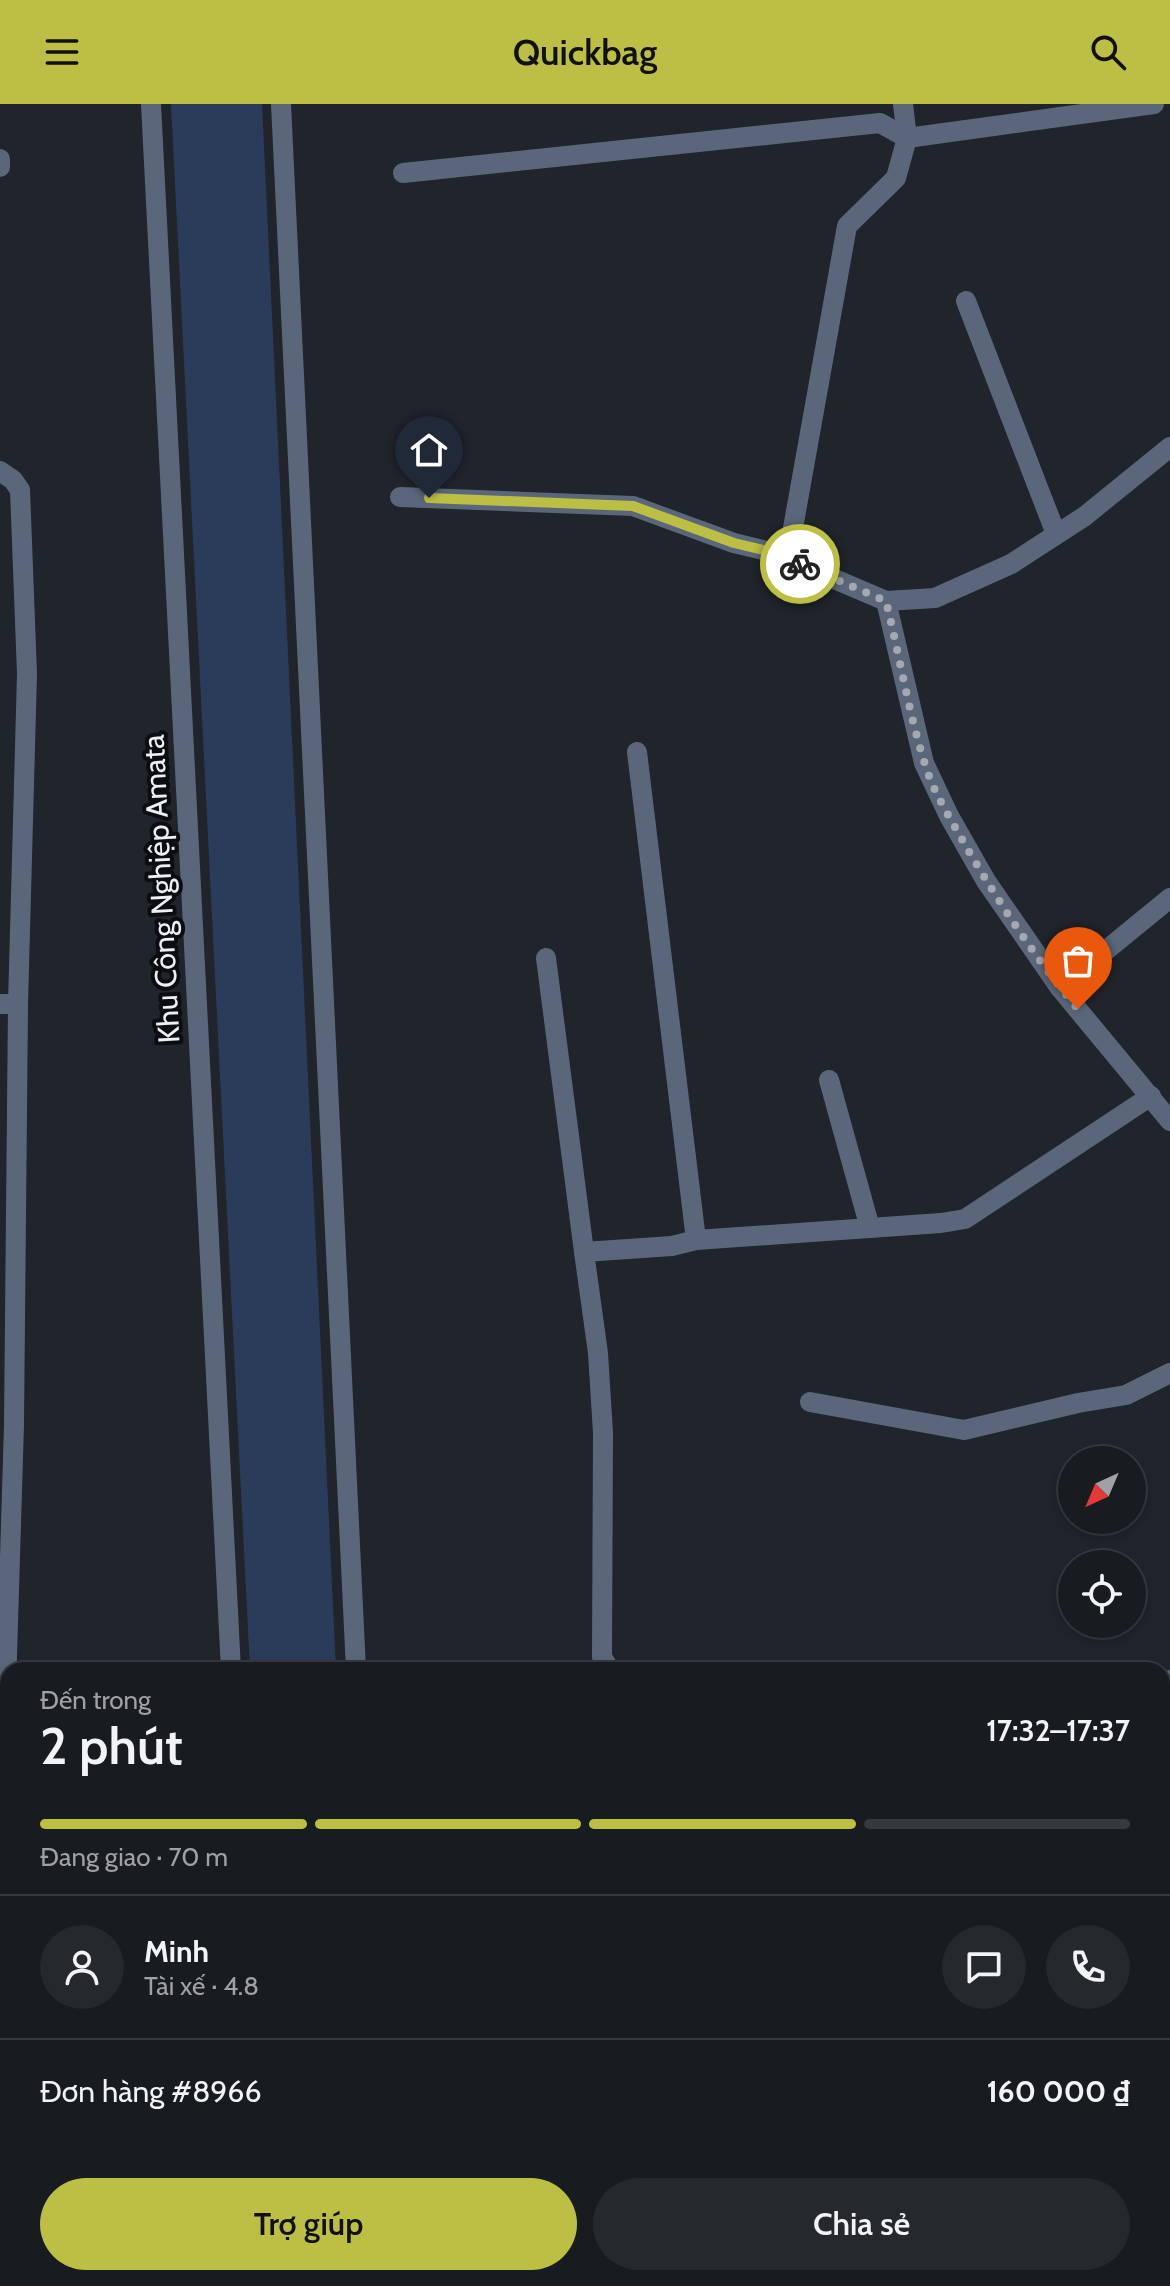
<!DOCTYPE html>
<html lang="vi">
<meta charset="utf-8">
<style>
body{margin:0;font-family:Cabin,sans-serif;background:#25282d;color:#f1f3f6;height:100vh;display:flex;flex-direction:column;font-size:30px;white-space:nowrap}
*{box-sizing:border-box;margin:0}
p{font-size:26px;color:#9fa1a5}
.icon{flex:none;width:44px;height:44px;fill:none;stroke:currentColor;stroke-width:2;stroke-linecap:round;stroke-linejoin:round}
.map{position:relative;flex:1;overflow:hidden}
.sheet{position:absolute;left:0px;top:1558px;width:1170px;height:624px;display:flex;flex-direction:column;background:#181b20;border-radius:24px 24px 0 0;box-shadow:0 4px 12px #0003,0 0 0 2px #36393e}
.sheet>*{flex:none}
.needle{width:52px;rotate:224deg}
.fabs{position:absolute;left:1058px;top:1342px;display:grid;gap:16px}
.fabs a{display:grid;place-items:center;width:88px;height:88px;border-radius:50%;background:#181b20;box-shadow:0 4px 12px #0003,0 0 0 2px #36393e;font-size:40px}
.pin{position:absolute;display:grid;place-items:center;width:68px;height:68px;color:#fff;margin:-82px -34px;border-radius:50% 50% 50% 0;rotate:-45deg;box-shadow:0 0 8px #0007}
.pin .icon{rotate:45deg}
.courier{position:absolute;display:grid;place-items:center;width:80px;height:80px;margin:-40px;border:6px solid #bcbf44;border-radius:50%;background:#fff;color:#222;box-shadow:0 2px 10px #0007}
.summary em{font-style:normal;font-weight:600}
.summary div{display:flex;flex-direction:column-reverse}
.summary{display:flex;align-items:center;justify-content:space-between;height:136px;padding:0 40px}
h1{font-size:52px;font-weight:600;line-height:60px}
.bar{display:grid;grid-template-columns:repeat(4,1fr);gap:12px 8px;align-content:center;height:96px;padding:0 40px}
.bar i{height:10px;border-radius:6px;background:#36393e}
.bar .active{background:#bcbf44}
.bar p{grid-column:span 4}
.line{display:flex;align-items:center;gap:20px;padding:0 40px;border-top:2px solid #36393e}
.line div{flex:1}
.round{display:grid;place-items:center;flex:none;width:84px;height:84px;border-radius:42px;background:#25282d}
.button{display:flex;gap:16px;margin-top:auto;padding:16px 40px}
.button a{flex:1;height:92px;border-radius:48px;background:#bcbf44;color:#111;font-size:32px;font-weight:600;line-height:92px;text-align:center}
.button a+a{background:#25282d;color:#f1f3f6}
header{display:flex;justify-content:space-between;align-items:center;height:104px;padding:0 40px;background:#bcbf44;color:#111;font-size:36px;font-weight:600}
.map>svg:first-child{display:block}
.green{fill:#2b3c5b}
.lines{fill:none;stroke-linecap:round;stroke-linejoin:round}
.minor{stroke:#5a677b;stroke-width:20}
.done{stroke:#a5a8ae;stroke-width:8;stroke-dasharray:0 14.4}
.route{stroke:#bcbf44;stroke-width:10}
.labels{text-anchor:middle;dominant-baseline:central;stroke-width:8;stroke-linejoin:round;paint-order:stroke}
.street-label{font-size:30px;fill:#eceff4;stroke:#0c0d11}
</style>
<header><svg class="icon" aria-label="menu" viewBox="0 0 24 24"><path d="M4 6h16M4 12h16M4 18h16"/></svg>Quickbag<svg class="icon" aria-label="search" viewBox="0 0 24 24"><circle cx="10" cy="10" r="6"/><path d="M15 15l6 6"/></svg></header>
<div class="map">
<svg width="1170" height="2182" viewBox="0 0 1170 2182">
<rect width="100%" height="100%" fill="#20242b"/>
<g class="green">
<polygon points="171,0 262,0 336,1566 250,1566"/>
<rect x="281" y="2174" width="84" height="8"/>
</g>
<g class="lines">
<g class="minor">
<polyline points="151,0 231,1566"/>
<polyline points="281,0 356,1566"/>
<polyline points="0,55 0,63"/>
<polyline points="403,69 880,19 907,34 1154,0"/>
<polyline points="966,197 1056,430"/>
<polyline points="0,367 13,376 20,386 27,570 18,900"/>
<polyline points="400,393 633,402 734,439 788,452 799,460 886,497 935,494 1011,460 1085,412 1170,343"/>
<polyline points="788,452 847,122 896,74 907,34 903,0"/>
<polyline points="886,497 924,659 949,712 986,777 1060,884 1170,1017"/>
<polyline points="637,648 696,1136"/>
<polyline points="546,854 584,1148"/>
<polyline points="1060,884 1170,794"/>
<polyline points="0,900 18,900 14,1321 0,1783"/>
<polyline points="829,976 870,1124"/>
<polyline points="810,1298 964,1326 1078,1299 1126,1291 1170,1269"/>
<polyline points="610,1566 602,1553 603,1329 598,1249 584,1148 672,1142 696,1136 941,1119 965,1115 1151,992"/>
<polyline points="1162,1578 1170,1576"/>
<polyline points="1162,1910 1170,1911"/>
<polyline points="261,2174 262,2182"/>
<polyline points="384,2174 385,2182"/>
<polyline points="724,2182 725,2174"/>
<polyline points="926,2182 926,2174"/>
<polyline points="1048,2182 1048,2174"/>
</g>
</g>
<g class="lines">
<path class="done" d="M800,460L886,497C899,550 908,605 924,657C932,686 950,714 964,739C998,797 1035,854 1078,905"/>
<polyline class="route" points="429,394 633,402 734,439 788,452 800,460"/>
</g>
<g class="labels">
<g class="street-label">
<text transform="translate(161 785) rotate(-93)">Khu Công Nghiệp Amata</text>
</g>
</g>
</svg>
<div class="fabs">
<a><svg class="needle" viewBox="-14 -14 28 28"><path d="M0-13l5 13h-10z" fill="#e53935"/><path d="M0 13l5-13h-10z" fill="#9fa1a5"/></svg></a>
<a><svg class="icon" aria-label="locate" viewBox="0 0 24 24"><circle cx="12" cy="12" r="6"/><path d="M12 2v4M12 18v4M2 12h4M18 12h4"/></svg></a>
</div>
<div class="pin" style="left:1078px;top:905px;background:#ea580c"><svg class="icon" aria-label="bag" viewBox="0 0 24 24"><path d="M5 8h14l-1 12H6zM9 8a3 3 0 0 1 6 0"/></svg></div>
<div class="pin" style="left:429px;top:394px;background:#1f2937"><svg class="icon" aria-label="home" viewBox="0 0 24 24"><path d="M3 11l9-7 9 7M6 9v11h12V9"/></svg></div>
<div class="courier" style="left:800px;top:460px"><svg class="icon" aria-label="bike" viewBox="0 0 24 24"><circle cx="6" cy="16" r="4"/><circle cx="18" cy="16" r="4"/><path d="M6 16l4-8h5l3 8M10 8l3 8H6M13 5h3"/></svg></div>
<section class="sheet">
<div class="summary"><div><h1>2 phút</h1><p>Đến trong</p></div><em>17:32–17:37</em></div>
<div class="bar"><i class="active"></i><i class="active"></i><i class="active"></i><i></i><p>Đang giao · 70 m</p></div>
<div class="line" style="height:144px"><a class="round"><svg class="icon" aria-label="person" viewBox="0 0 24 24"><circle cx="12" cy="8" r="4"/><path d="M4 21q1-7 8-7t8 7"/></svg></a><div><b>Minh</b><p>Tài xế · 4.8</p></div><a class="round"><svg class="icon" aria-label="chat" viewBox="0 0 24 24"><path d="M4 5h16v11H9l-5 4z"/></svg></a><a class="round"><svg class="icon" aria-label="phone" viewBox="0 0 24 24"><path d="M5 4h4l2 5-3 2q2 4 5 5l2-3 5 2v4C11 20 4 13 5 4z"/></svg></a></div>
<div class="line" style="height:104px"><div>Đơn hàng #8966</div><b>160 000 ₫</b></div>
<div class="button"><a>Trợ giúp</a><a>Chia sẻ</a></div>
</section>
</div>
